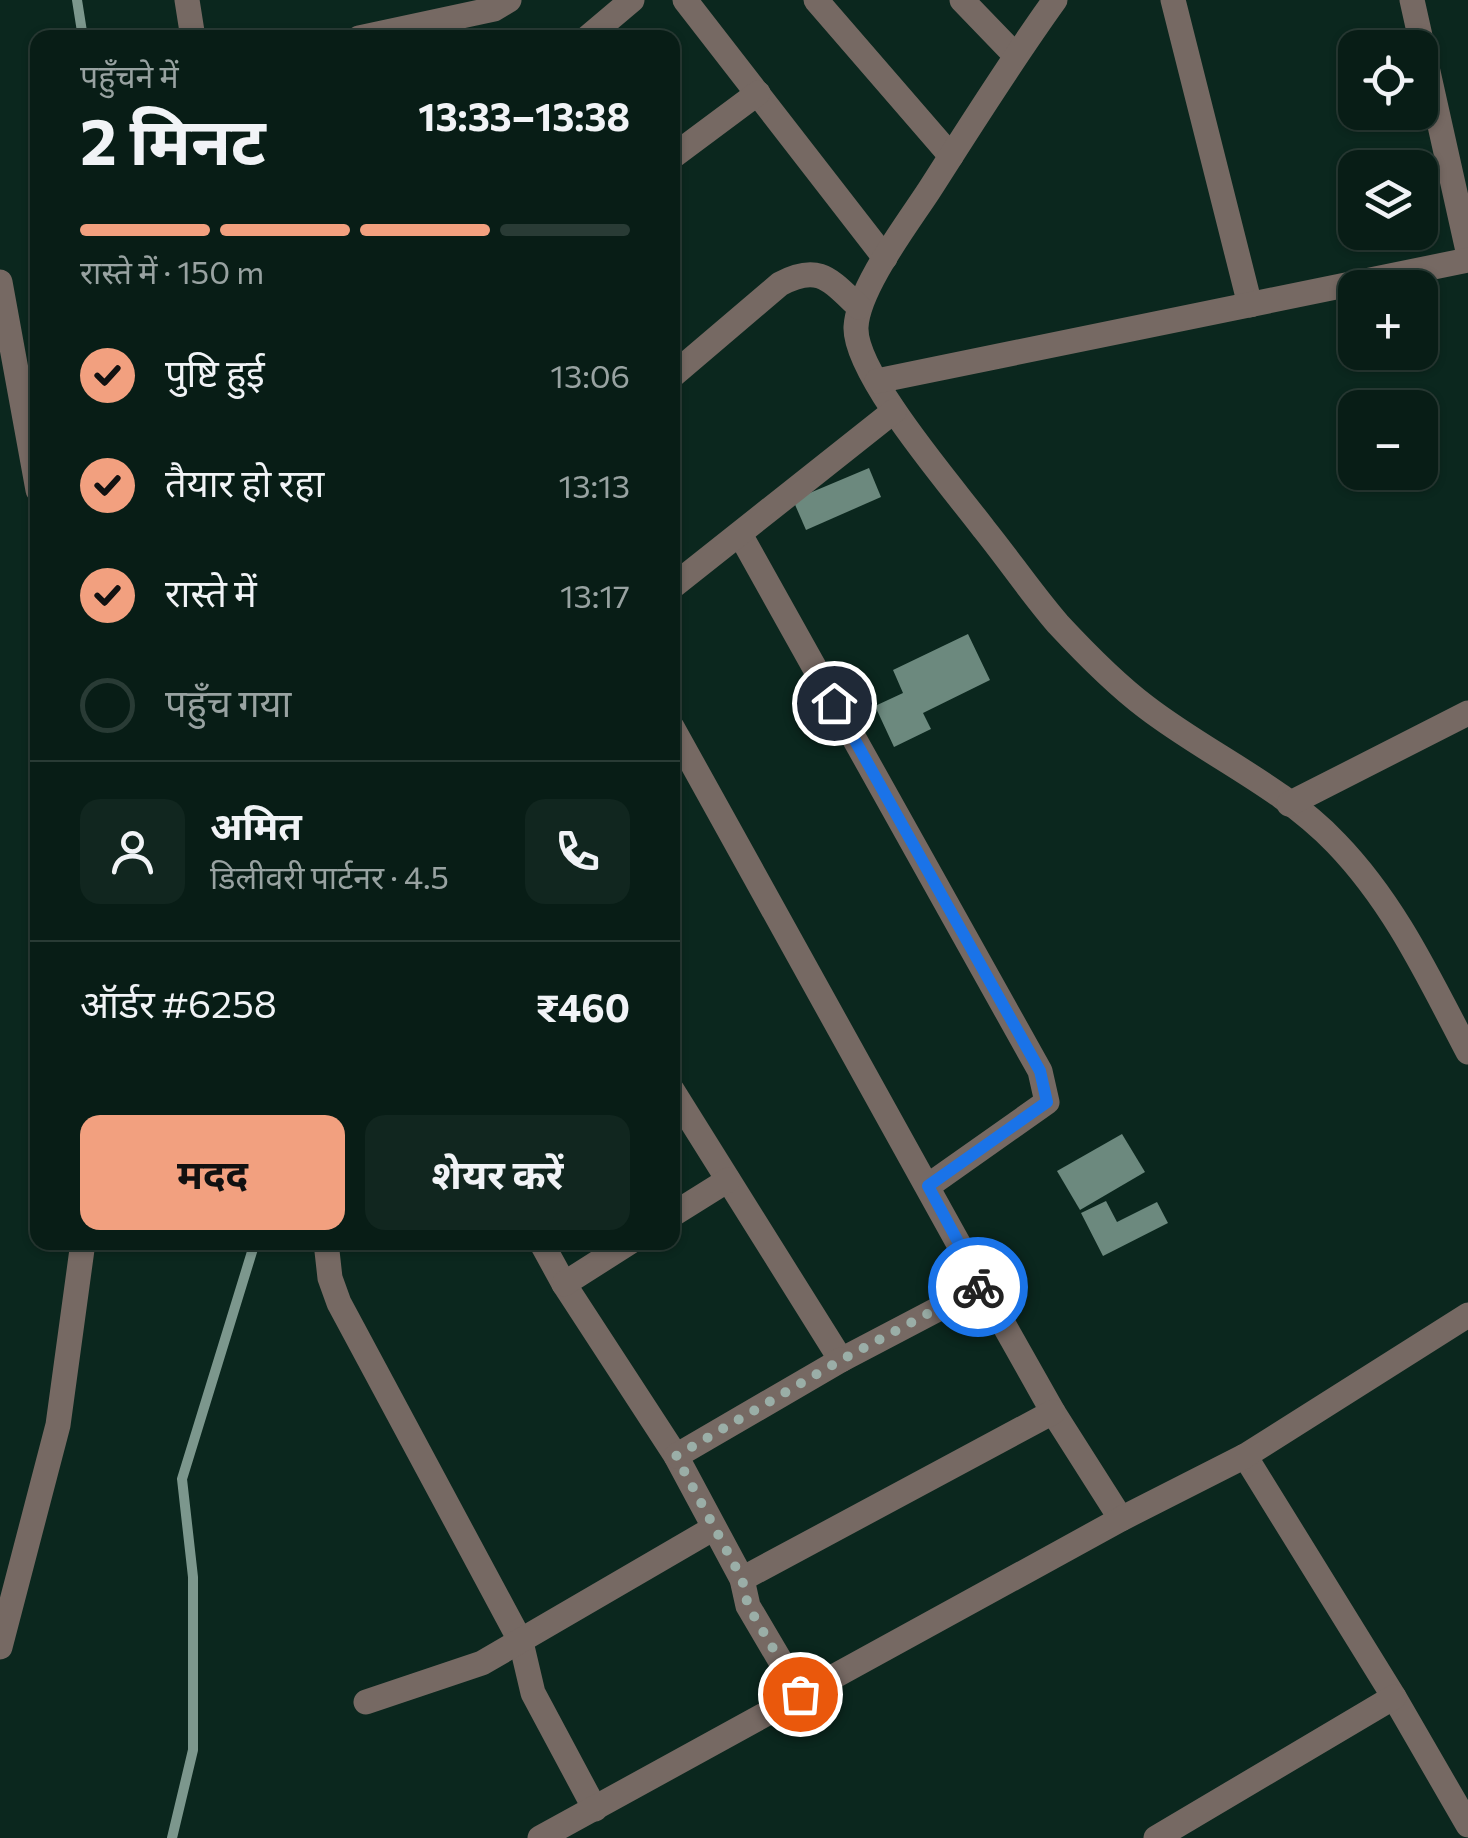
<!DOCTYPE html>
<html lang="hi">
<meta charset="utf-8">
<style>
body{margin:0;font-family:Commissioner,"Noto Sans Devanagari",sans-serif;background:#11261f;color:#f1f3f6;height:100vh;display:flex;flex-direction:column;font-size:38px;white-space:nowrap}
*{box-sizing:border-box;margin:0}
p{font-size:32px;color:#98a2a1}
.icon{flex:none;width:55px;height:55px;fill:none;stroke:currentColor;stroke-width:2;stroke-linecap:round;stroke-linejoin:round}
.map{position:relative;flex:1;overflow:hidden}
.drawer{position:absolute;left:30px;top:30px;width:650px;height:1220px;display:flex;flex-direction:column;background:#081d16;border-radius:20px;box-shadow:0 2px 8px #0004,0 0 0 2px #293b35}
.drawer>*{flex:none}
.buttons{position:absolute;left:1338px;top:30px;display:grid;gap:20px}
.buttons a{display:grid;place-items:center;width:100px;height:100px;border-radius:20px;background:#081d16;box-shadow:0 2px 8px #0004,0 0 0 2px #293b35;font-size:50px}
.pin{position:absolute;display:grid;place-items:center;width:85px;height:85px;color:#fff;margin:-42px;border:5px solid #fff;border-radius:50%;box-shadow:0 2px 10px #0007}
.courier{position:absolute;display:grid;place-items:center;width:100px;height:100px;margin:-50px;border:8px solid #1a73e8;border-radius:50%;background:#fff;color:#222;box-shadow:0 2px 12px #0007}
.overview em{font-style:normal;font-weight:700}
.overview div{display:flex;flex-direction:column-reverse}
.overview{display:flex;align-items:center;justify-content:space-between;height:170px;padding:0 50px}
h1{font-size:65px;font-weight:700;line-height:75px}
.bar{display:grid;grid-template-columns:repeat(4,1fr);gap:15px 10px;align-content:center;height:120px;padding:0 50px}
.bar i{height:12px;border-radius:8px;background:#293b35}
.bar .current{background:#f2a07f}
.bar p{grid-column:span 4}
.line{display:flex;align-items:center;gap:25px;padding:0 50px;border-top:2px solid #293b35}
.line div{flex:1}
.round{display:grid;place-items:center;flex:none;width:105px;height:105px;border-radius:20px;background:#11261f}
ol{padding:0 50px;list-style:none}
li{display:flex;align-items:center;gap:30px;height:110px}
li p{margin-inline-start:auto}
li .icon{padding:10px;border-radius:50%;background:#f2a07f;color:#111;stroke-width:4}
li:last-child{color:#98a2a1}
li i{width:55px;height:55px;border:5px solid #293b35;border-radius:50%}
.primary-button{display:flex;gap:20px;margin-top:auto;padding:20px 50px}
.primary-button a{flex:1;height:115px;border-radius:20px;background:#f2a07f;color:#111;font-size:40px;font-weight:700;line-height:115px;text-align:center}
.primary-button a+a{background:#11261f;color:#f1f3f6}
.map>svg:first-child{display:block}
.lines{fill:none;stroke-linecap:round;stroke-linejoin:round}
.stream{stroke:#7c978d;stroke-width:10}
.building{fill:#6c897e}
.minor{stroke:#766963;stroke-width:25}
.done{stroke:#9aaea7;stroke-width:10;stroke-dasharray:0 18}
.route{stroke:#1a73e8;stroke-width:12}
</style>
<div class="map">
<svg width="1468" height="1838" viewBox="0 0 1468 1838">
<rect width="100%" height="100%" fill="#0b271e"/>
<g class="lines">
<g class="stream">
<polyline points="77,0 83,38"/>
<polyline points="172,1838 193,1750 193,1577 182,1479 255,1242"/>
</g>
</g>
<g class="building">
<polygon points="869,468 881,497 806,530 793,500"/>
<polygon points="968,634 990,680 923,713 931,729 894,747 875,706 903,693 893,670"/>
<polygon points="1122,1134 1145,1172 1080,1210 1057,1171"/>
<polygon points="1106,1201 1117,1222 1157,1202 1168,1223 1103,1256 1081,1213"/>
</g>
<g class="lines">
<g class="minor">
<polyline points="187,0 193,38"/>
<polyline points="685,0 885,258"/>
<polyline points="816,0 951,156"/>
<polyline points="962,0 1015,55"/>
<path d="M1055,0C1011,61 971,125 930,189C908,223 858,288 856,327C854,374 954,489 984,529C1009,560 1032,594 1058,624C1085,653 1114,683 1146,707C1207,754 1283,787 1336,843C1395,904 1429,978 1468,1052"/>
<polyline points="1173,0 1250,305"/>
<polyline points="1412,0 1468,251"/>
<polyline points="359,38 494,9 509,0"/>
<polyline points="587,38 632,0"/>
<polyline points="672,157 758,93"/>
<polyline points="0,282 38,490"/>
<path d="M672,376L780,284C819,263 830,280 859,307"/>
<polyline points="877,381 1468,260"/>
<polyline points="741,536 1040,1071 1047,1102 928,1186"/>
<polyline points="672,587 894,411"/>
<polyline points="672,727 982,1286 1053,1412 1121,1519"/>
<polyline points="1289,804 1468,713"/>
<polyline points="672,1090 841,1360 982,1286"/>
<polyline points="672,1215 728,1180"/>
<polyline points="326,1242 330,1278 339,1303 521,1642 533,1693 595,1809"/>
<polyline points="541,1242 564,1284 676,1456 742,1579 748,1606 800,1694"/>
<polyline points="564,1284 630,1242"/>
<polyline points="676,1456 841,1360"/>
<polyline points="1245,1456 1394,1697 1468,1825"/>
<polyline points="742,1579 1053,1412"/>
<polyline points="0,1647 58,1425 83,1242"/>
<polyline points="366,1702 482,1663 714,1528"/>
<polyline points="540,1838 1121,1519 1245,1456 1468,1315"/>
<polyline points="1156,1838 1394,1697"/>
</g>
</g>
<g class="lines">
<polyline class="done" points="800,1694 748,1606 742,1579 676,1456 841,1360 978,1287"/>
<polyline class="route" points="834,703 1040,1071 1047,1102 928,1186 982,1286 978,1287"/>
</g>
</svg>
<div class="buttons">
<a><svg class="icon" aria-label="locate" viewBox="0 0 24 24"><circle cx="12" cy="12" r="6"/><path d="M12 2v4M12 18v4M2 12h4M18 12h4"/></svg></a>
<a><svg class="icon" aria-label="layers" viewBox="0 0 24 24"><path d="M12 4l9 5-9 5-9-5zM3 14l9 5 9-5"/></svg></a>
<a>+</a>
<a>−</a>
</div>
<div class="pin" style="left:800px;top:1694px;background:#ea580c"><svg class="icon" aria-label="bag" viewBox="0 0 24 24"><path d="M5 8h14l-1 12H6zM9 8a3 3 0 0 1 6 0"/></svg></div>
<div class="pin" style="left:834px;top:703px;background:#1f2937"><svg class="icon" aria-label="home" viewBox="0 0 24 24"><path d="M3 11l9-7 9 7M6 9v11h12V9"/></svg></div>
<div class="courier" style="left:978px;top:1287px"><svg class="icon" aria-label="bike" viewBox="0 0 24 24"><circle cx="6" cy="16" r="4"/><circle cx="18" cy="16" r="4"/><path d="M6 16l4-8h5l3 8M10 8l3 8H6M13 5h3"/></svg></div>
<section class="drawer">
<div class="overview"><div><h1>2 मिनट</h1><p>पहुँचने में</p></div><em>13:33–13:38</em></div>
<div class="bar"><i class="current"></i><i class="current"></i><i class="current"></i><i></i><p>रास्ते में · 150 m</p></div>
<ol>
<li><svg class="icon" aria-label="check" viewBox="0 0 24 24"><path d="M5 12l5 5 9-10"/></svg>पुष्टि हुई<p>13:06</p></li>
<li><svg class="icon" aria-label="check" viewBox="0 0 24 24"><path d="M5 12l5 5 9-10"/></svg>तैयार हो रहा<p>13:13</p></li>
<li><svg class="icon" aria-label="check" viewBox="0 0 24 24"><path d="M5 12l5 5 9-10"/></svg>रास्ते में<p>13:17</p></li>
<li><i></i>पहुँच गया</li>
</ol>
<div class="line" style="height:180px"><a class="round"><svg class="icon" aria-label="person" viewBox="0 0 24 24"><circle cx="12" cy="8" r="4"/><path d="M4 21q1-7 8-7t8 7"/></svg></a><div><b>अमित</b><p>डिलीवरी पार्टनर · 4.5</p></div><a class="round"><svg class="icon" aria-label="phone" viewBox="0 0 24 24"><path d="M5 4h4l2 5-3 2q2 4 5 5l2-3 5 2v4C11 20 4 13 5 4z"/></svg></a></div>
<div class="line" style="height:130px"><div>ऑर्डर #6258</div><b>₹460</b></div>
<div class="primary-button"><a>मदद</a><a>शेयर करें</a></div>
</section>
</div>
